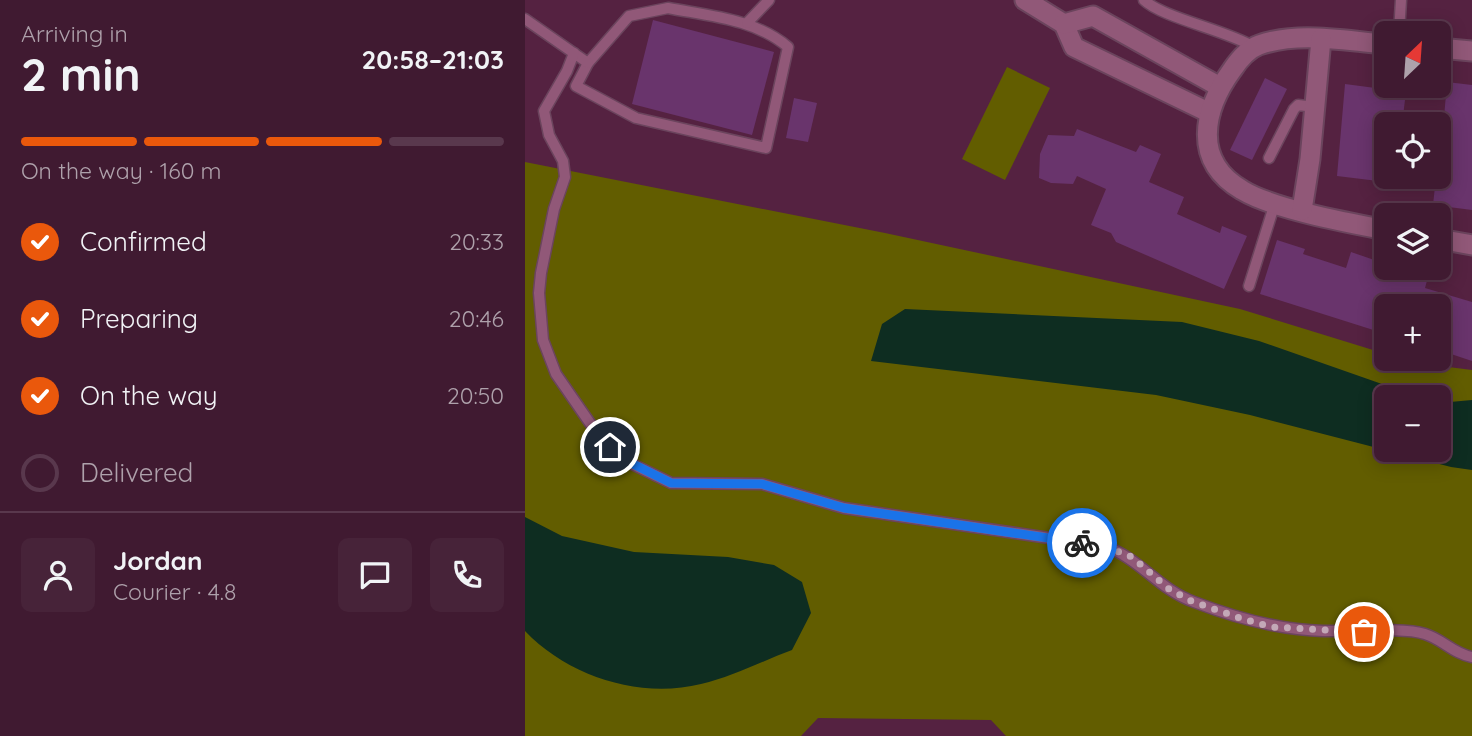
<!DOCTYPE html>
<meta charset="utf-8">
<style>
body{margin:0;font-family:Quicksand,sans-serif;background:#472339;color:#f1f3f6;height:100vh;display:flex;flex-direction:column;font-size:26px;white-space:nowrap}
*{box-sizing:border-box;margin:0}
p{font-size:23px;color:#aea1ab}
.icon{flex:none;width:38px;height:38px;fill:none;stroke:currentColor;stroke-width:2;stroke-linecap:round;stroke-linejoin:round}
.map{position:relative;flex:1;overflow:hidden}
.details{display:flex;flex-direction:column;background:#401a31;width:525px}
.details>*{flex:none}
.needle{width:46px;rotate:25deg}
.fabs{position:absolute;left:849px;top:21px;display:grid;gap:14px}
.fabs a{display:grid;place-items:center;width:77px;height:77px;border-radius:10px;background:#401a31;box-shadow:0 4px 18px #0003,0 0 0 2px #59384d;font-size:35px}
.pin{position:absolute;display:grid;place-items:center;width:60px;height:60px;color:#fff;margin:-30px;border:4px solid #fff;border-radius:50%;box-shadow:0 2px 7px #0007}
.courier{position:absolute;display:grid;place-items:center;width:70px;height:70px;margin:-35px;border:5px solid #1a73e8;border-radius:50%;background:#fff;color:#222;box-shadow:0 2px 9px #0007}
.head em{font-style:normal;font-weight:700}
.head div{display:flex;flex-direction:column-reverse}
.head{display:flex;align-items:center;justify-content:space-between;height:119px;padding:0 21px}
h1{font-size:46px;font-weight:700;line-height:52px}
.bar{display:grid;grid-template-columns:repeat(4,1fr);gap:10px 7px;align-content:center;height:84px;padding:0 21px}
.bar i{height:9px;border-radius:5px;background:#59384d}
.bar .active{background:#ea580c}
.bar p{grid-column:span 4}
.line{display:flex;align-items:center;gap:18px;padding:0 21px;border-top:2px solid #59384d}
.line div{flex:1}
.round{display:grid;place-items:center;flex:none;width:74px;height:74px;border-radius:10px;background:#472339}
ol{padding:0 21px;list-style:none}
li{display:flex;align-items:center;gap:21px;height:77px}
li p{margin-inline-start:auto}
li .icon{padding:7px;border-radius:50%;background:#ea580c;color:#fff;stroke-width:4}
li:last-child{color:#aea1ab}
li i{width:38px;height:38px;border:4px solid #59384d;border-radius:50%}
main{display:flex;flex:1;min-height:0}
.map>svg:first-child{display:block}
.green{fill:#625d00;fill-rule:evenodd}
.water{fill:#0e2d21}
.building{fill:#69346c}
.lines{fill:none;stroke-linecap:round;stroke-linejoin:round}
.lane-casing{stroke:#6b445d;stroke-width:13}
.street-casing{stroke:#6b445d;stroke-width:23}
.lane{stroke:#915878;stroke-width:10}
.street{stroke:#915878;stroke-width:19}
.done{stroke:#c3a8b7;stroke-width:7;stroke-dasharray:0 12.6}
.route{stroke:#1a73e8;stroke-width:9}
</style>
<main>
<section class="details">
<div class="head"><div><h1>2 min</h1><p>Arriving in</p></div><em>20:58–21:03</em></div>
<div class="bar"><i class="active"></i><i class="active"></i><i class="active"></i><i></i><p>On the way · 160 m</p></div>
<ol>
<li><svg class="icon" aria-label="check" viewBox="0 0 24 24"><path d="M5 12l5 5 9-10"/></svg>Confirmed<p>20:33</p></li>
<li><svg class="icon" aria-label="check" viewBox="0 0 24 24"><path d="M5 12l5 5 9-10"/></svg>Preparing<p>20:46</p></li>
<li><svg class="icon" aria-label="check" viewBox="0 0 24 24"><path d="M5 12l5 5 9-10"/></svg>On the way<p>20:50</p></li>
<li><i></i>Delivered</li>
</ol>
<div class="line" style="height:126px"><a class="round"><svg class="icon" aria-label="person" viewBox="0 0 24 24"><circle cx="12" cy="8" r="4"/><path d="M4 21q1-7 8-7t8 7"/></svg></a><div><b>Jordan</b><p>Courier · 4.8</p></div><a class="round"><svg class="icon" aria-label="chat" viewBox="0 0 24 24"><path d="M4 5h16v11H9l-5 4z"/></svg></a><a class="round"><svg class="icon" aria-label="phone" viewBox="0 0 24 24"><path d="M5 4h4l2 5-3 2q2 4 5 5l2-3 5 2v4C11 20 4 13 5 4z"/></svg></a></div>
</section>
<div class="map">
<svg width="947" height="736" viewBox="0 0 947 736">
<rect width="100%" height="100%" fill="#552241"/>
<g class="green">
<polygon points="482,67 525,88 480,180 437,159"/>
<path d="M0,162L360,233L715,309L861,354V359L947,370V736H481L466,720L293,718L276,736H0ZM861,397H914V450H861Z"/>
</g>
<g class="water">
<polygon points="380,309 657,322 734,341 894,397 861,397 861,450 914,450 914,403 947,400 947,470 926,467 725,415 631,395 346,361 357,324"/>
<path d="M0,517L37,536L109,552L203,557L249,565L277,582L286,613L267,650C237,661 207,677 176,684C115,699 44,677 0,631Z"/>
</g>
<g class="building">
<polygon points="128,20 249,52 227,135 107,104"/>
<polygon points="740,78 762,89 727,160 705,150"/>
<polygon points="922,82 947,85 947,210 908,205 911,177 914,177"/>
<polygon points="820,84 881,92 877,124 861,124 861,182 812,176"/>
<polygon points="269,98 292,103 283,142 261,138"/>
<polygon points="552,129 611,152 615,145 636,154 624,182 659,197 652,214 695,233 697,226 722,236 699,289 591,242 586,233 566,225 581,189 552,176 548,184 526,183 514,178 515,154 523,135 549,136"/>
<polygon points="752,240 780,249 778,254 821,268 826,252 861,264 861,268 874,268 903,277 900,288 947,302 947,361 914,350 914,306 861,306 861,334 735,294"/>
</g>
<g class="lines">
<defs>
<g id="lane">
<path d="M619,0C638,18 701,30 729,47"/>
<path d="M143,8C185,16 230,19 263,47L241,148L111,118L51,86L63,63L104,16Z"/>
<polyline points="0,19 63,63"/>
<polyline points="222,23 244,0"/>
<polyline points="874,33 876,0"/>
<path d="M49,53L42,71L19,111L24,135L38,161L40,177L29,209L16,273L14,293L18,340L31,374L67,426L85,448L101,461L146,483L237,484L319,508L579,546C615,558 633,589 669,602C711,618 753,630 798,631C824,632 878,627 900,634C917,639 929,654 947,657"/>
<polyline points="744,158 769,109 773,105 790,107"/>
<polyline points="724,286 750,203"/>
</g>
<g id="street">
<polyline points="500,0 539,24 549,47 685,113"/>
<polyline points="539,24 568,16 695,87"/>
<path d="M861,44C820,41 774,31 734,45C723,49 713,61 707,70C678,110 667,161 717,190C748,209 824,223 861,230"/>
<polyline points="914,48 947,51"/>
<polyline points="777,210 785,159 796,39"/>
<polyline points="914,239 947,245"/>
</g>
</defs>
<use href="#lane" class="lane-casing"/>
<use href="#street" class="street-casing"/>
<use href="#lane" class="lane"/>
<use href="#street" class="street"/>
</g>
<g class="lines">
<polyline class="done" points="557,543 579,546 607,557 644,589 666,601 718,619 747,627 839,632"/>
<polyline class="route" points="85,447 102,461 146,483 237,484 319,508 557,543"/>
</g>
</svg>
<div class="fabs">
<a><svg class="needle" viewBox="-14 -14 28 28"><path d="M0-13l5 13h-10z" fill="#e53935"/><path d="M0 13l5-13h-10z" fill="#aea1ab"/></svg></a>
<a><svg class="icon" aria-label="locate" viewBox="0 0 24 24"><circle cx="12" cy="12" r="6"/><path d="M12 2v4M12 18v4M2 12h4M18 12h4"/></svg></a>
<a><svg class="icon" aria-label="layers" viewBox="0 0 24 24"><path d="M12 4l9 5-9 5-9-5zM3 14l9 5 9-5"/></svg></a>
<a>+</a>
<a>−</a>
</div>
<div class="pin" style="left:839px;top:632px;background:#ea580c"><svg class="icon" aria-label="bag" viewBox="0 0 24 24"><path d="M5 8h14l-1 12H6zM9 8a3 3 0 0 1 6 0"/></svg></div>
<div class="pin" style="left:85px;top:447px;background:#1f2937"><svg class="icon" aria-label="home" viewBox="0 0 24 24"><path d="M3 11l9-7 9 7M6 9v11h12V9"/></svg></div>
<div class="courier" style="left:557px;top:543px"><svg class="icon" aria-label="bike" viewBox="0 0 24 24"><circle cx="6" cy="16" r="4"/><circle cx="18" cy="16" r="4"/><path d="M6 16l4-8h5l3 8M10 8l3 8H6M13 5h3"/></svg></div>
</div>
</main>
